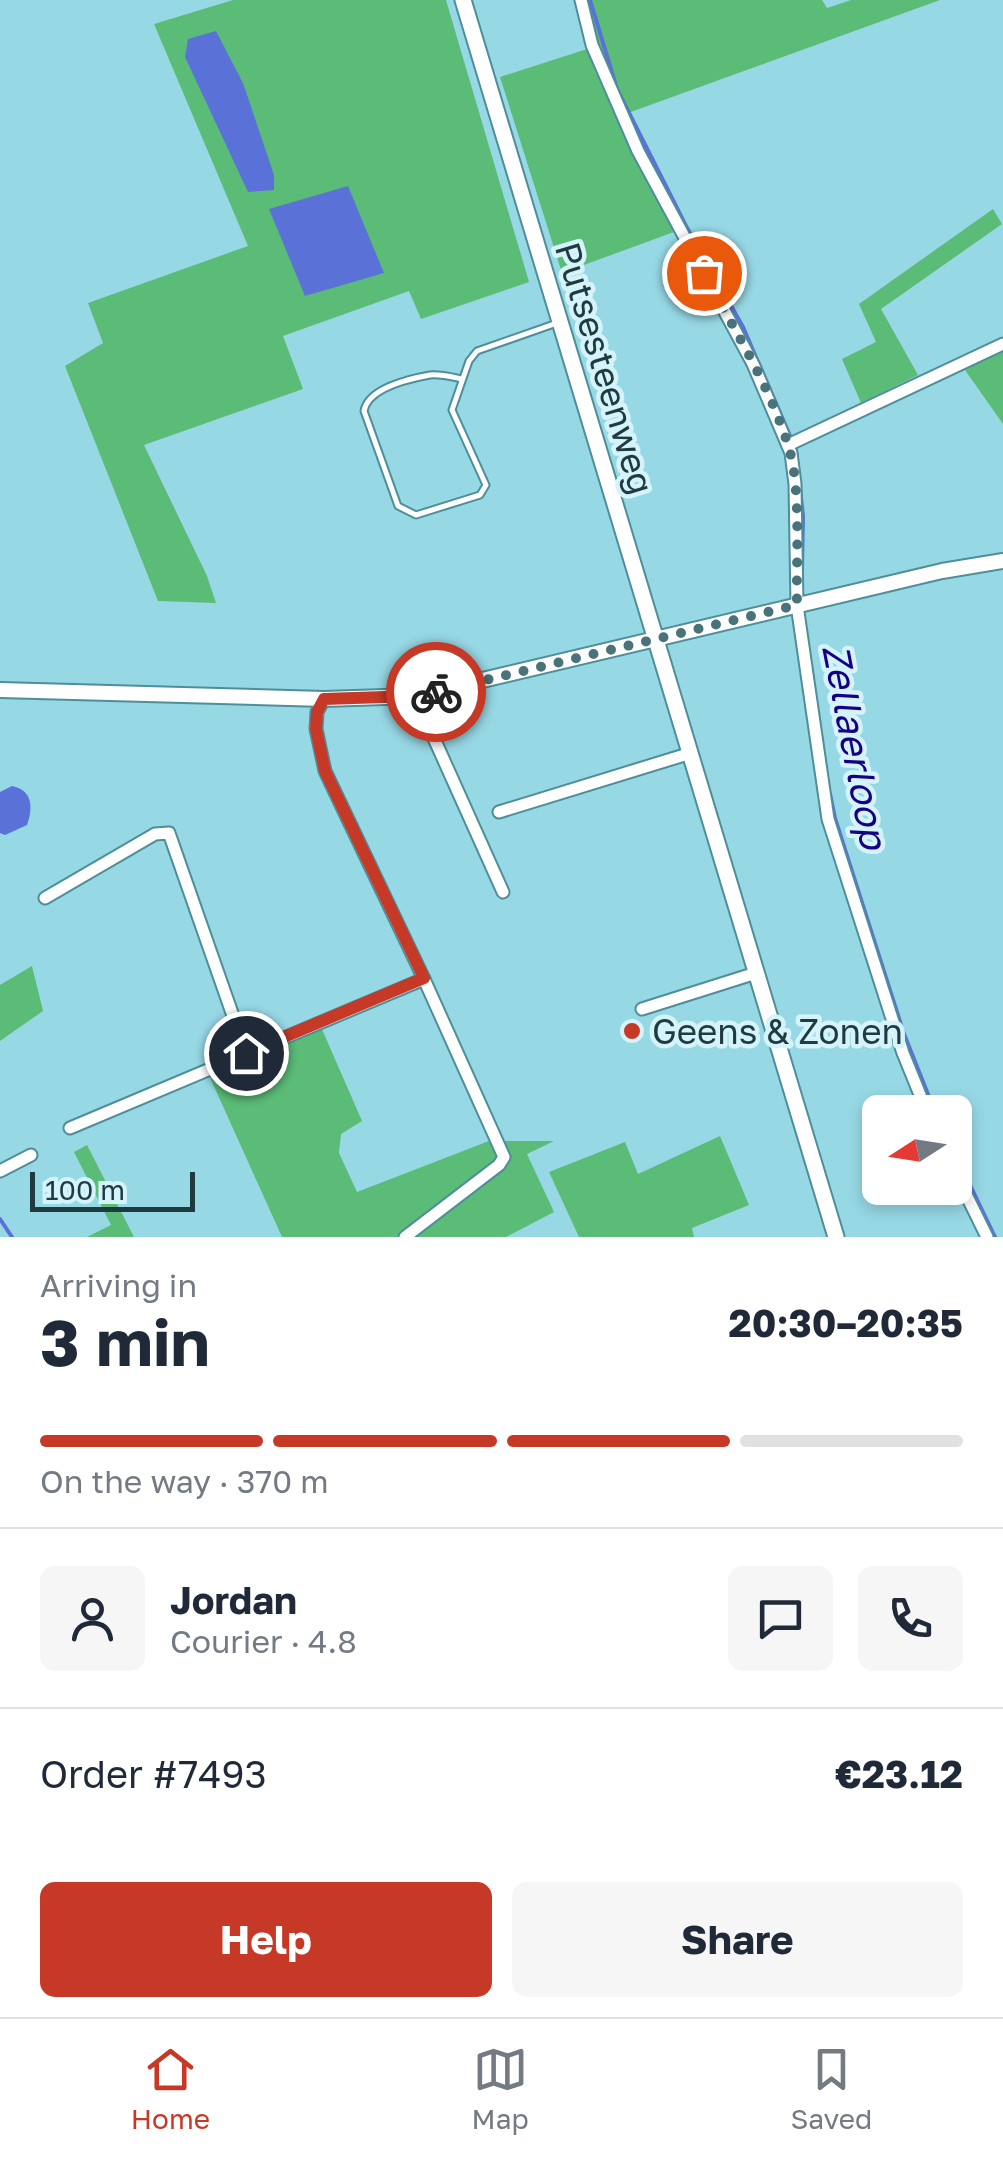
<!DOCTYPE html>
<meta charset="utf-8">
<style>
body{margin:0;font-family:"Golos Text",sans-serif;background:#f6f6f7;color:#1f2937;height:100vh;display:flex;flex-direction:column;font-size:38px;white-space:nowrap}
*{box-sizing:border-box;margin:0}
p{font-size:32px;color:#747a83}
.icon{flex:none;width:55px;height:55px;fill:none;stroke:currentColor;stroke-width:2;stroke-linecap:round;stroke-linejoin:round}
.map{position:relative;height:1237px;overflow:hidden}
.side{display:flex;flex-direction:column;background:#fff;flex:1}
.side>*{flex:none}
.needle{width:65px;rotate:258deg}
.controls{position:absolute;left:862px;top:1095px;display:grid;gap:20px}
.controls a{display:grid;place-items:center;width:110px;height:110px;border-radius:15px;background:#fff;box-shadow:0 5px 15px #0003;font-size:50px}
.scale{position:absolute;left:30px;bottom:25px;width:165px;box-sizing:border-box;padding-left:10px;border:5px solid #203b40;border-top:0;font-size:28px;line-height:35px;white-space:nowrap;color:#203b40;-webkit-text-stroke:8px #d4f3fa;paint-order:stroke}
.pin{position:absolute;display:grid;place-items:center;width:85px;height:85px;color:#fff;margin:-42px;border:5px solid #fff;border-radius:50%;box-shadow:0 2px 10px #0007}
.courier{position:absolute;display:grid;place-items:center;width:100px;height:100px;margin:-50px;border:8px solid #c53926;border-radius:50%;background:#fff;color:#222;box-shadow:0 2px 12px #0007}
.head em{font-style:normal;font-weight:700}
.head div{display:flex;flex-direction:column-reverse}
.head{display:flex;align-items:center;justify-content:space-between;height:170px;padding:0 40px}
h1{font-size:65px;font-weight:700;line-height:75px}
.bar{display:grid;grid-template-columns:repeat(4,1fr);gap:15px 10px;align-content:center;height:120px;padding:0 40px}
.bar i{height:12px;border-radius:8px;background:#e0e1e3}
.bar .current{background:#c53926}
.bar p{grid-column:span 4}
.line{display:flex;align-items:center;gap:25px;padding:0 40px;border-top:2px solid #e0e1e3}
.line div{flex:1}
.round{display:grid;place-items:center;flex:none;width:105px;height:105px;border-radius:15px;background:#f6f6f7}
.cta{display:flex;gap:20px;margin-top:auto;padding:20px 40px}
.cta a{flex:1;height:115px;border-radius:15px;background:#c53926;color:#fff;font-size:40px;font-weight:700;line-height:115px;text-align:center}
.cta a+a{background:#f6f6f7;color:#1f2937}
.tabs{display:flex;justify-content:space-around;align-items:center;height:140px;border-top:2px solid #e0e1e3;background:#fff;font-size:28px;color:#747a83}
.tabs a{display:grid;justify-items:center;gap:5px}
.tabs .current{color:#c53926}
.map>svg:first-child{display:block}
.green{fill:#5bbc77}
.water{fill:#5a72d8}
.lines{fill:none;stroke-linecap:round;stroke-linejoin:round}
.stream{stroke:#5a72d8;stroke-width:4}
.service-casing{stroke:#4e8e9a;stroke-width:9}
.minor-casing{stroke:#4e8e9a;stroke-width:15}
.tertiary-casing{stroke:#4e8e9a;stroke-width:18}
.secondary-casing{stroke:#4e8e9a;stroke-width:19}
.service{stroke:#fff;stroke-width:5}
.minor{stroke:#fff;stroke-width:11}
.tertiary{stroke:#fff;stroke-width:14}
.secondary{stroke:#fff;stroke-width:15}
.done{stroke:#4a727a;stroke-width:10;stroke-dasharray:0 18}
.route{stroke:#c53926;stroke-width:12}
.poi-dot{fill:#c53926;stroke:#d4f3fa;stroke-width:4}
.labels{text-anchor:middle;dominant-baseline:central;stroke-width:9;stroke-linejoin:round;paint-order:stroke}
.street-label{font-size:35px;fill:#203b40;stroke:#d4f3fa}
.poi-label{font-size:35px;fill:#203b40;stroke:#d4f3fa;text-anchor:start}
.water-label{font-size:38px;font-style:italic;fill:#160085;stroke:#d4f3fa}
</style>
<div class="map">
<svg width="1003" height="1237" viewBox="0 0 1003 1237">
<rect width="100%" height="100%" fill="#97d8e5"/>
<g class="green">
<polygon points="233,0 446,0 529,282 421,319 409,291 283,336 303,389 144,445 207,576 216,603 158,601 65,366 103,343 88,303 248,246 154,24"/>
<polygon points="585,0 822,0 827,8 851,0 940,0 628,113 600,55"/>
<polygon points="587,49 674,232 562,273 500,77"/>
<polygon points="993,209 1002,224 881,309 918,375 861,403 842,359 876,342 859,304"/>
<polygon points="1003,349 1003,424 965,370"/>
<polygon points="32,966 43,1011 0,1041 0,985"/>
<polygon points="321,1027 362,1121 341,1134 339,1153 357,1192 489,1141 554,1141 527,1154 554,1212 506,1237 282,1237 208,1073"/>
<polygon points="720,1136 749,1205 692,1228 694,1237 579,1237 549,1172 625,1142 638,1174"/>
<polygon points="87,1145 134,1237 87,1237 111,1225 74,1152"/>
</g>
<g class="water">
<polygon points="216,31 243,83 274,175 274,190 248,192 185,57 188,39"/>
<polygon points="348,186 384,273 305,296 269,209"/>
<path d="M12,786C33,790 33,808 27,825L5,835L0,833V792Z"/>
</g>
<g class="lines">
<g class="stream">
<polyline points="590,0 617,89 686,226 743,327 790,436"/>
<polyline points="796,450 803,516 802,570"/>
<polyline points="830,794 835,818 904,1034 935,1112"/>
<polyline points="955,1154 995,1237"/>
<polyline points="0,1219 12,1237"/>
</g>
<defs>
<path id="service" d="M462,379C452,377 440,374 430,375C408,379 368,388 364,411L398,506L416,515L480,495L486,485L452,410L469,361L477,351L557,323"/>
<g id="minor">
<polyline points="581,0 592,45 638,151 753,364 791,453 795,484 797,605 828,819 903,1053 927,1112"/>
<polyline points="788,445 1003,344"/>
<polyline points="415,696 503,892"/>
<polyline points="324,699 317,712 316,729 325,771 424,979 504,1157 499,1165 405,1237"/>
<polyline points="499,812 691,753"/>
<polyline points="45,898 155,834 169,833 246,1053"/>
<polyline points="642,1009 756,973"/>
<polyline points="70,1128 424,979"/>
<polyline points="0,1171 31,1155"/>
<polyline points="955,1172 987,1237"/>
</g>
<polyline id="tertiary" points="0,690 324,699 415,696 942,571 1003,561"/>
<polyline id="secondary" points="463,0 836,1237"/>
</defs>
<use href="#service" class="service-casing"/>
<use href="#minor" class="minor-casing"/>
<use href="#tertiary" class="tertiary-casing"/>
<use href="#secondary" class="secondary-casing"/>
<use href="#service" class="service"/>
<use href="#minor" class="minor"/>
<use href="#tertiary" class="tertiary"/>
<use href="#secondary" class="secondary"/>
</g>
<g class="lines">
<path class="done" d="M436,692L797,605C796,562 801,492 790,452C773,391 734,329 704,273"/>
<polyline class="route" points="246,1053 424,978 325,771 316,729 317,712 324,699 415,696 436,692"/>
</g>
<circle class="poi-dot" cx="632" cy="1031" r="10"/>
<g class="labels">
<g class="street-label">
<text transform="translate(605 368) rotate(73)">Putsesteenweg</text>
</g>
<g class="poi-label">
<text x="652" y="1031">Geens &amp; Zonen</text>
</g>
<g class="water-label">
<text transform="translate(856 746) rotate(79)">Zellaerloop</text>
</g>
</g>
</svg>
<div class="controls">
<a><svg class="needle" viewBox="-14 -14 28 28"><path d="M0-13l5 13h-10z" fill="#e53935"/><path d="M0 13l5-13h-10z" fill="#747a83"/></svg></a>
</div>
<div class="scale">100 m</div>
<div class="pin" style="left:704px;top:273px;background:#ea580c"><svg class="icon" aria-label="bag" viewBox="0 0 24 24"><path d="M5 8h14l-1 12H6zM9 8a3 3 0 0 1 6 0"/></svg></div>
<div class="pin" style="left:246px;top:1053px;background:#1f2937"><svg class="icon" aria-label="home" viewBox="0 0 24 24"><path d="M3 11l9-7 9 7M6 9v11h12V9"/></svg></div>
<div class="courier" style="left:436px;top:692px"><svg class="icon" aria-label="bike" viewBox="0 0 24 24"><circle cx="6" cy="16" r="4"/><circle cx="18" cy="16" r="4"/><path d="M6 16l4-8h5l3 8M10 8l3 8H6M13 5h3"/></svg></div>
</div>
<section class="side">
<div class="head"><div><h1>3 min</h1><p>Arriving in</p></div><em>20:30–20:35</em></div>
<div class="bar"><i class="current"></i><i class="current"></i><i class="current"></i><i></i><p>On the way · 370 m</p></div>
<div class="line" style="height:180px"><a class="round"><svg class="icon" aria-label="person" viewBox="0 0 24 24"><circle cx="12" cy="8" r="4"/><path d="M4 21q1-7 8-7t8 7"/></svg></a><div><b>Jordan</b><p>Courier · 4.8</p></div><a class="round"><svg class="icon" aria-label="chat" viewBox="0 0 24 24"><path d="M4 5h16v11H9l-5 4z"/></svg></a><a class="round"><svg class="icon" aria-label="phone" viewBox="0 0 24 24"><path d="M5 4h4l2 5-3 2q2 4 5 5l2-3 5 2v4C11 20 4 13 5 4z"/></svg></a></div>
<div class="line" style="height:130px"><div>Order #7493</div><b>€23.12</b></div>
<div class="cta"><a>Help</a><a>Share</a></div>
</section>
<nav class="tabs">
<a class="current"><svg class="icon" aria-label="home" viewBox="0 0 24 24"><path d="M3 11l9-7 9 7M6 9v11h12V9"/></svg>Home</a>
<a><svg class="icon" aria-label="map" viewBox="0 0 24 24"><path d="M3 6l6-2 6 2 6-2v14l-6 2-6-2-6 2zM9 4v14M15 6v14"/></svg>Map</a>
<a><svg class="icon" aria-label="saved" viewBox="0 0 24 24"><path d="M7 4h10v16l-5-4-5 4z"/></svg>Saved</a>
</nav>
